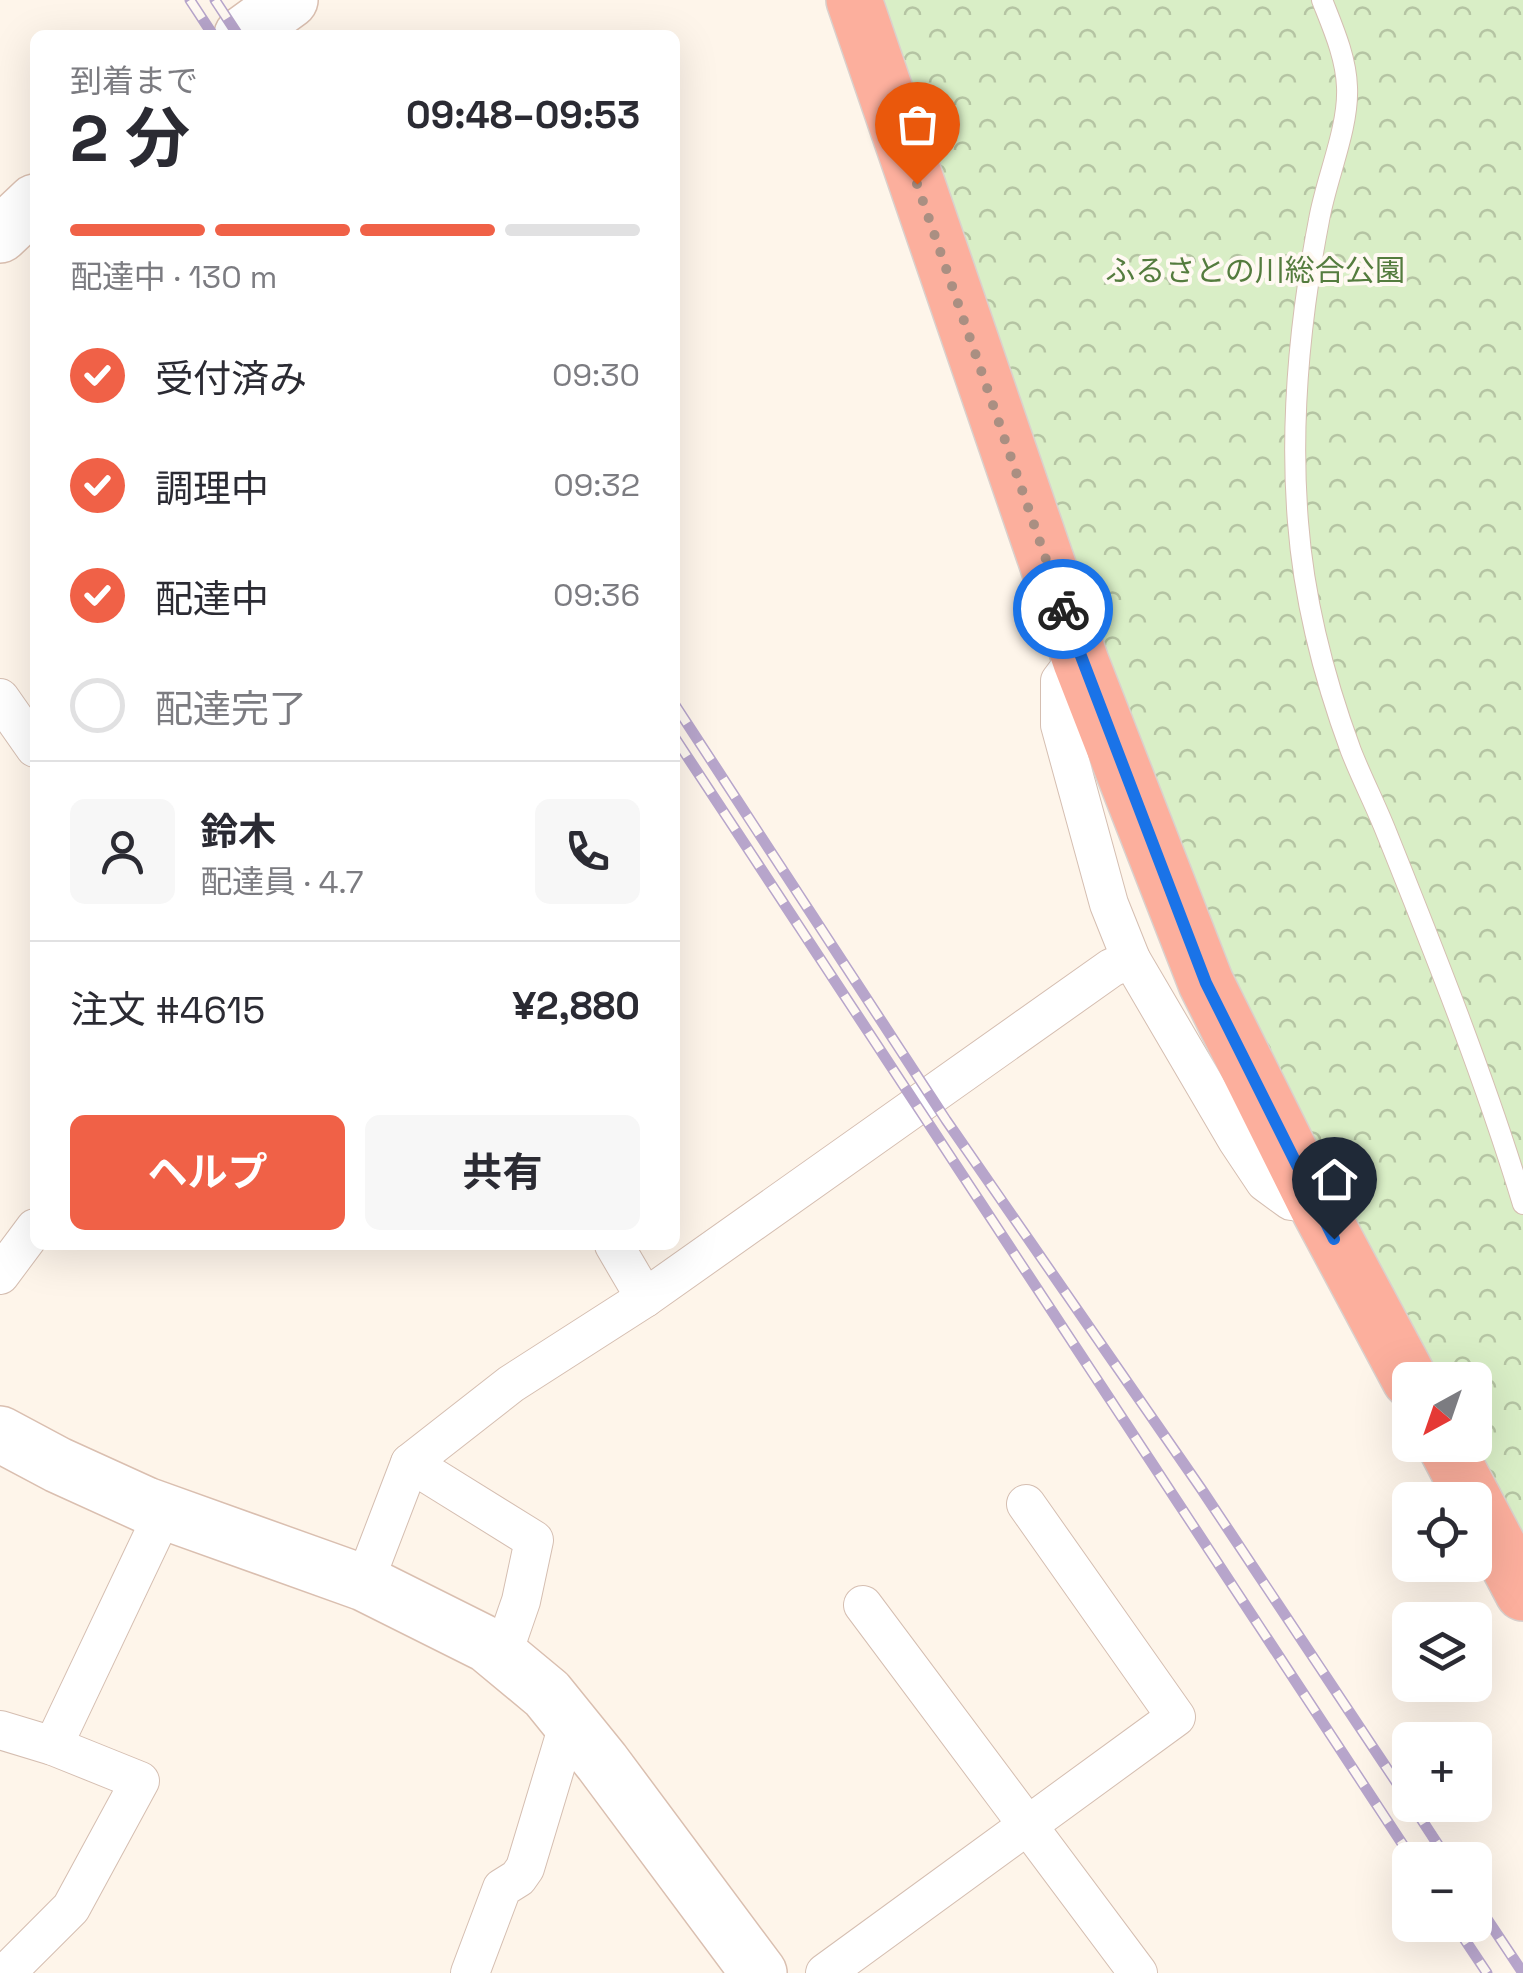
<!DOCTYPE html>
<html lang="ja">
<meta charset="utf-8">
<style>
body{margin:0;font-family:"Space Grotesk","Noto Sans JP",sans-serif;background:#f7f7f7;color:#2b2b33;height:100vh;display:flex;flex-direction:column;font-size:38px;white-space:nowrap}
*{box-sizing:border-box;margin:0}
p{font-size:32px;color:#7c7c81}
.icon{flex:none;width:55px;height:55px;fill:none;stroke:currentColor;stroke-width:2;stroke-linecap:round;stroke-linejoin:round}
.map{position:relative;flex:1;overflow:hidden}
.details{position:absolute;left:30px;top:30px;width:650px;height:1220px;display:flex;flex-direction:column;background:#fff;border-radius:15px;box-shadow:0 10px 40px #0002}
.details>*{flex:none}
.needle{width:65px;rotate:220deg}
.buttons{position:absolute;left:1392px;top:1362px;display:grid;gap:20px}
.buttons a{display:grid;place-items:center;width:100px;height:100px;border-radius:15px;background:#fff;box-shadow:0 10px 40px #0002;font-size:50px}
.pin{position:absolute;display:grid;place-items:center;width:85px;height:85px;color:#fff;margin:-102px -42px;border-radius:50% 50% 50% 0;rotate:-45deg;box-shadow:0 0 10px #0007}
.pin .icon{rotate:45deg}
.courier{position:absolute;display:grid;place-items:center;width:100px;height:100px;margin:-50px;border:8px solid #1a73e8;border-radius:50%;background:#fff;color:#222;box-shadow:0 2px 12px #0007}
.headline em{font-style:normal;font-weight:700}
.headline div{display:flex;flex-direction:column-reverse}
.headline{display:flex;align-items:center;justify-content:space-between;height:170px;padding:0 40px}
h1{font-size:65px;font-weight:700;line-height:75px}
.bar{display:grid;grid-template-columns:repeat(4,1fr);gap:15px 10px;align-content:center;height:120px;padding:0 40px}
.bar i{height:12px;border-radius:8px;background:#e1e1e2}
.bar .on{background:#f06147}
.bar p{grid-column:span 4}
.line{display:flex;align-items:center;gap:25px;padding:0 40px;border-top:2px solid #e1e1e2}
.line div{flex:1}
.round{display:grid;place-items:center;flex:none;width:105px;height:105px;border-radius:15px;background:#f7f7f7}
ol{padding:0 40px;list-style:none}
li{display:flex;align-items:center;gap:30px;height:110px}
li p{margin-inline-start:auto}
li .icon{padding:10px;border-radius:50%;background:#f06147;color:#fff;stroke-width:4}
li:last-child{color:#7c7c81}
li i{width:55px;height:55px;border:5px solid #e1e1e2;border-radius:50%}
.primary-button{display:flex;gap:20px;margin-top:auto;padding:20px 40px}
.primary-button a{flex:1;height:115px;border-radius:15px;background:#f06147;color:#fff;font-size:40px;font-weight:700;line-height:115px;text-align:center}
.primary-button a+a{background:#f7f7f7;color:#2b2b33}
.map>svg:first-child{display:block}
.park{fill:url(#park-crowns)}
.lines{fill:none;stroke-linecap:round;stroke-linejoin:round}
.lane-casing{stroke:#d5beb1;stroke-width:22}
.street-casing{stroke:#d5beb1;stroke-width:40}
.secondary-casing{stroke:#dabfb0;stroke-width:58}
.highway-casing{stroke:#dad0cc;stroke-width:58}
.lane{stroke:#fff;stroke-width:20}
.street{stroke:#fff;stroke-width:38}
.secondary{stroke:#fff;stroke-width:55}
.highway{stroke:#fcaf9d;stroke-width:55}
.rail-casing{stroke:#b7a5cb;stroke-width:11}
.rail{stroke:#fff9f2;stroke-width:8;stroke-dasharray:22;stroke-linecap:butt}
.done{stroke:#aa8f82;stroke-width:10;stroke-dasharray:0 18}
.route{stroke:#1a73e8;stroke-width:12}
.labels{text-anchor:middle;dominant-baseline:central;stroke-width:8;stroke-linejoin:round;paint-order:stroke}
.park-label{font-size:30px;fill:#547c3e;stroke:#fff9f2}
</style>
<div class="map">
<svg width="1523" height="1973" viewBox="0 0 1523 1973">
<defs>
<pattern id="park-crowns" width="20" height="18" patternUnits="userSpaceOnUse" patternTransform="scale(2.5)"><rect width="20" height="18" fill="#d9eec6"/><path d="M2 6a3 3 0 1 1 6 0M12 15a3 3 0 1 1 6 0" fill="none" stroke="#b5c4a3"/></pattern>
</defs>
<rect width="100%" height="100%" fill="#fef5ea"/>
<polygon class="park" points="883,0 1523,0 1523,1554 1475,1445 1475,1380 1430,1380 1261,1055 1046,499 938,159"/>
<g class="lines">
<defs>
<path id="lane" d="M1322,0C1333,28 1346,57 1347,87C1349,128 1326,179 1319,220C1300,318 1290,423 1298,522C1304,600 1324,678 1351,751C1362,779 1376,806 1387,834C1436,956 1485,1079 1523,1204"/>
<g id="street">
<polyline points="1081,662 1069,669 1060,681 1060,725 1109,904 1131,959 1237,1140 1265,1182 1291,1201 1316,1204"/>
<polyline points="0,698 35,748"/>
<polyline points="614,1245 645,1298"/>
<polyline points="0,1275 35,1228"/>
<polyline points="410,1463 534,1540 521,1601 502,1656"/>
<polyline points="364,1583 410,1463 511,1384 645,1298 1111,968 1131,959"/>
<polyline points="863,1605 1138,1973"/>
<polyline points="0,1730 53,1746 140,1781 71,1908 6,1973"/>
<polyline points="53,1746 164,1512"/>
<polyline points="470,1973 502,1888 518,1878 525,1868 569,1722"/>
<polyline points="825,1973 1176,1717 1026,1504"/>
</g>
<g id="secondary">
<polyline points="242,35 290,0"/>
<polyline points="0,235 35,202"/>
<polyline points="0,1434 58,1465 146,1505 364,1583 488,1645 547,1694 602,1762 759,1973"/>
</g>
<g id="highway">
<polyline points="854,0 1081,662 1206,983 1316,1204 1410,1380"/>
<polyline points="1445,1445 1474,1500"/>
<polyline points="1475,1502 1523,1593"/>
</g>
</defs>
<use href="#lane" class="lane-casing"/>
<use href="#street" class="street-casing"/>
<use href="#secondary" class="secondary-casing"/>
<use href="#highway" class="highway-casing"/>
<use href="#lane" class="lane"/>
<use href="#street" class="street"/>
<use href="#secondary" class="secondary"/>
<use href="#highway" class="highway"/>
<defs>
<g id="rail">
<polyline points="190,0 213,35"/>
<polyline points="215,0 238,35"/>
<polyline points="675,705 946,1120 1202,1490 1410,1803"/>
<polyline points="675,738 1413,1860"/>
<polyline points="1412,1805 1448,1860"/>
<polyline points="1475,1901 1523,1973"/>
<polyline points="1455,1925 1487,1973"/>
</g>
</defs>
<use href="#rail" class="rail-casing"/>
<use href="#rail" class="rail"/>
</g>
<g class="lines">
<polyline class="done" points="917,184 1063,609"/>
<polyline class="route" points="1063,609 1206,983 1334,1239"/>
</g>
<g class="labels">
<g class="park-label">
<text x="1255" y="270">ふるさとの川総合公園</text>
</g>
</g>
</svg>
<div class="buttons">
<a><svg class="needle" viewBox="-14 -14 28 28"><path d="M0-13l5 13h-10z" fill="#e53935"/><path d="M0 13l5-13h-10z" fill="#7c7c81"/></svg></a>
<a><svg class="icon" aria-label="locate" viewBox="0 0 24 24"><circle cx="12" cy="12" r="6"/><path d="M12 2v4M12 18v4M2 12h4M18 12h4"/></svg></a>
<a><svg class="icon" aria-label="layers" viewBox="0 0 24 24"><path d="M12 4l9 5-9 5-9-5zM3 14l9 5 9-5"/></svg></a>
<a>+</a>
<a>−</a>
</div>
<div class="pin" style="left:917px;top:184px;background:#ea580c"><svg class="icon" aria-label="bag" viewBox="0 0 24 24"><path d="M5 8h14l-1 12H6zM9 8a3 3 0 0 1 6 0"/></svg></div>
<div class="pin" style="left:1334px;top:1239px;background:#1f2937"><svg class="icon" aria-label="home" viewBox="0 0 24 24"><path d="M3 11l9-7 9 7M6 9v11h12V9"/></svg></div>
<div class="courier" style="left:1063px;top:609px"><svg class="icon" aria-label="bike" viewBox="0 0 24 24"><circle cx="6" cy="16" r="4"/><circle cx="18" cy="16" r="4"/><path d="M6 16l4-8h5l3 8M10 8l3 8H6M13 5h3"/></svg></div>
<section class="details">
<div class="headline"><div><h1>2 分</h1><p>到着まで</p></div><em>09:48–09:53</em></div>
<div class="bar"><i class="on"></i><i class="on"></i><i class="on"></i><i></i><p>配達中 · 130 m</p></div>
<ol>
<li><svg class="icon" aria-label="check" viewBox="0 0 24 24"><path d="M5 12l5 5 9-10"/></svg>受付済み<p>09:30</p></li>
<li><svg class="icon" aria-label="check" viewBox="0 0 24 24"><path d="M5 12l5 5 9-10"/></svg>調理中<p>09:32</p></li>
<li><svg class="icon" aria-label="check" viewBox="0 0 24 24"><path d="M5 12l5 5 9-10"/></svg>配達中<p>09:36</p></li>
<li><i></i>配達完了</li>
</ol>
<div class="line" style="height:180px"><a class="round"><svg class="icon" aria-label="person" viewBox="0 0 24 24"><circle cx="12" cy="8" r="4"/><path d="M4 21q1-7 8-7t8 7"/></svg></a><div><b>鈴木</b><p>配達員 · 4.7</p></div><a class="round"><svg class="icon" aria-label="phone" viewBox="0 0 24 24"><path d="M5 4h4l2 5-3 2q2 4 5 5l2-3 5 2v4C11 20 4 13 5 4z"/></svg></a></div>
<div class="line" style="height:130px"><div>注文 #4615</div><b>¥2,880</b></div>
<div class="primary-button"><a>ヘルプ</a><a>共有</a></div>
</section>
</div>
